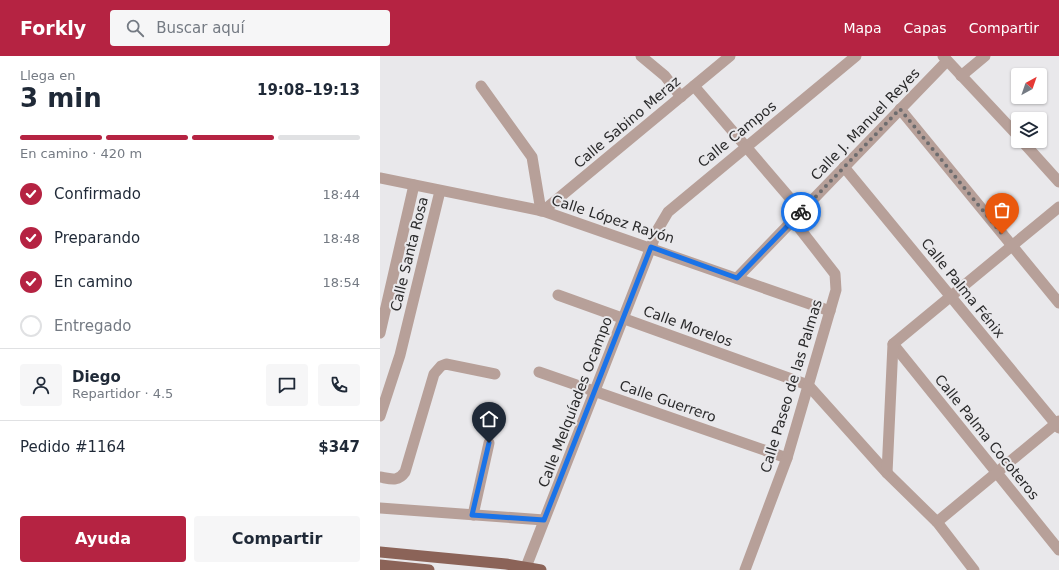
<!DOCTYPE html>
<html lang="es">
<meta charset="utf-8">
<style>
body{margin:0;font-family:"DejaVu Sans",sans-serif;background:#f6f6f7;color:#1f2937;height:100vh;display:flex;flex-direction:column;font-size:15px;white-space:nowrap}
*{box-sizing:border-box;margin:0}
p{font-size:13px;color:#747a83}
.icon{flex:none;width:22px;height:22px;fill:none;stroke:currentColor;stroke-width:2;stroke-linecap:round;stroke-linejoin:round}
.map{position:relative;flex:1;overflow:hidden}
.details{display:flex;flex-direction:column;background:#fff;width:380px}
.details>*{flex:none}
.needle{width:26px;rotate:40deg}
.buttons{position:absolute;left:631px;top:12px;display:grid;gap:8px}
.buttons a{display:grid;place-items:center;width:36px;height:36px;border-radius:4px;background:#fff;box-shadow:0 1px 3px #0004;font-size:20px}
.pin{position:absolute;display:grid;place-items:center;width:34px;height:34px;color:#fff;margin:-41px -17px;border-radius:50% 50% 50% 0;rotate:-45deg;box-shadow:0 0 4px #0007}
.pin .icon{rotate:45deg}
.courier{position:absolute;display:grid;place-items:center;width:40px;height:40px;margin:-20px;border:3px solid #1a73e8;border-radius:50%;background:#fff;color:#222;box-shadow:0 1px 5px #0007}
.headline em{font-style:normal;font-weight:700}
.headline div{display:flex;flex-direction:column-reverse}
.headline{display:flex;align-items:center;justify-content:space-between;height:68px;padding:0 20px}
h1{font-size:26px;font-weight:700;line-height:30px}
.bar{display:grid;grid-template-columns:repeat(4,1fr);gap:6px 4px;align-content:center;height:48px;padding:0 20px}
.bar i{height:5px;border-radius:3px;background:#e0e1e3}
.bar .selected{background:#b52342}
.bar p{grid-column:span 4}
.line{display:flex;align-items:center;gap:10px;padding:0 20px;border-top:1px solid #e0e1e3}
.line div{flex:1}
.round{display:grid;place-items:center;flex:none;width:42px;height:42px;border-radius:4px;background:#f6f6f7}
ol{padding:0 20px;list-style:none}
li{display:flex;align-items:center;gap:12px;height:44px}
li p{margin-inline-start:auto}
li .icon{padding:4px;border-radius:50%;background:#b52342;color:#fff;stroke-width:4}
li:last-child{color:#747a83}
li i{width:22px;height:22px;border:2px solid #e0e1e3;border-radius:50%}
.action{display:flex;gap:8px;margin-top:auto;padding:8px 20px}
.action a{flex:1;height:46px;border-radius:4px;background:#b52342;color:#fff;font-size:16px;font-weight:700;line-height:46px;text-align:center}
.action a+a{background:#f6f6f7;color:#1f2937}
header{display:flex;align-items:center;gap:24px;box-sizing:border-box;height:56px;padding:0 20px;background:#b52342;color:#fff}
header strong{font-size:19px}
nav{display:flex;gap:22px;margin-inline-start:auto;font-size:14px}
.search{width:280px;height:36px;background:#f6f6f7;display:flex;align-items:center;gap:10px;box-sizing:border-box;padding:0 14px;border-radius:4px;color:#747a83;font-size:15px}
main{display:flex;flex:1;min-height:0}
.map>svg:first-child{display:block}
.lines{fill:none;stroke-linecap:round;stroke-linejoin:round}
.minor{stroke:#b7a099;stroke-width:11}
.primary{stroke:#8b6358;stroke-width:11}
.done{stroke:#6d6c6e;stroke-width:4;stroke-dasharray:0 7.2}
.route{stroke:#1a73e8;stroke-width:5}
.labels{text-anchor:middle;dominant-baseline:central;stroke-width:4;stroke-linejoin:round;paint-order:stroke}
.street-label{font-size:14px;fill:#2a2a2b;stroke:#e9e8eb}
</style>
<header>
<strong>Forkly</strong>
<div class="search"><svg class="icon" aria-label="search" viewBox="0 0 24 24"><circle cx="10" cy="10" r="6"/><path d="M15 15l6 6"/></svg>Buscar aquí</div>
<nav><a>Mapa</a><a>Capas</a><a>Compartir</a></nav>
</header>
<main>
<section class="details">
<div class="headline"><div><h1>3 min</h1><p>Llega en</p></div><em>19:08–19:13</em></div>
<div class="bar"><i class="selected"></i><i class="selected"></i><i class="selected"></i><i></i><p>En camino · 420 m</p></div>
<ol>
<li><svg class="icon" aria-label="check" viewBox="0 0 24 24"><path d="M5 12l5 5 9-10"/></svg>Confirmado<p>18:44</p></li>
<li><svg class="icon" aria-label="check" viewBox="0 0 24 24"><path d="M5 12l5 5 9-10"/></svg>Preparando<p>18:48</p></li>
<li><svg class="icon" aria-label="check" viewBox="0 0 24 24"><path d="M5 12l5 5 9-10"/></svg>En camino<p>18:54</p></li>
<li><i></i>Entregado</li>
</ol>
<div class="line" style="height:72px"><a class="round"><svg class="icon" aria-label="person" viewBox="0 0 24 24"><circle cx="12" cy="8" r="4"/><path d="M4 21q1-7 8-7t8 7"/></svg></a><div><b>Diego</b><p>Repartidor · 4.5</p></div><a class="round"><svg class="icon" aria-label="chat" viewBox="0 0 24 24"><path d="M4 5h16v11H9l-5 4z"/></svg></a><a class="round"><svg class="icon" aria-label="phone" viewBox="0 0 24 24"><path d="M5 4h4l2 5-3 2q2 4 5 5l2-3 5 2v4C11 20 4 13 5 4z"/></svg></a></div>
<div class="line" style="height:52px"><div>Pedido #1164</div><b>$347</b></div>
<div class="action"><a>Ayuda</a><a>Compartir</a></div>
</section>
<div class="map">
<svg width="679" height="514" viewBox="0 0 679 514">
<rect width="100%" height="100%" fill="#e9e8eb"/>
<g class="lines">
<g class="minor">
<polyline points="261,0 285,20 301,41"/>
<polyline points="563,0 638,80"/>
<polyline points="581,20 605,0"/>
<polyline points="101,30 152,101 161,155"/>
<polyline points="314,30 421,155"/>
<polyline points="520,53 679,247"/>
<polyline points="642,85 679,126"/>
<polyline points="464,111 679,372"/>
<polyline points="0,122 163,155 450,255"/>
<polyline points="163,155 350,0"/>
<polyline points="357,222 567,5"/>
<polyline points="178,239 428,329 507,417 557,466 594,514"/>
<polyline points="0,277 34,129"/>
<polyline points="513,288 679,494"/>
<polyline points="159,316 407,402"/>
<polyline points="0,360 20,299 60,135"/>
<polyline points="507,417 513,288 679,151"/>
<path d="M0,421C11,423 18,426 25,416L54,318L61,310L66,308L115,318"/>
<polyline points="0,452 164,464"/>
<polyline points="93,459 109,387"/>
<polyline points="557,466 679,365"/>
<polyline points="146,511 278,173 288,156 476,0"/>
<polyline points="365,514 407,402 456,234 455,218 413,164"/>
</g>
<g class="primary">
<polyline points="0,496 126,508 161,514"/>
<polyline points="0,509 49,514"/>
</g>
</g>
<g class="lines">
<polyline class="done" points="421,156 520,53 622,178"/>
<polyline class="route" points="109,387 92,459 164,464 271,191 357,222 421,156"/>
</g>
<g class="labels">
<g class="street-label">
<text transform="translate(247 66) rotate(-40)">Calle Sabino Meraz</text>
<text transform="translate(485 68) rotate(-46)">Calle J. Manuel Reyes</text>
<text transform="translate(357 78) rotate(-39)">Calle Campos</text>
<text transform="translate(233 163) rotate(18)">Calle López Rayón</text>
<text transform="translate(29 198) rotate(-76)">Calle Santa Rosa</text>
<text transform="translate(583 232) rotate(51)">Calle Palma Fénix</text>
<text transform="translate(308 270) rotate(20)">Calle Morelos</text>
<text transform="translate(411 330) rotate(-73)">Calle Paseo de las Palmas</text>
<text transform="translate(288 345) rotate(19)">Calle Guerrero</text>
<text transform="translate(195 346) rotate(-69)">Calle Melquíades Ocampo</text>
<text transform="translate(607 381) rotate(51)">Calle Palma Cocoteros</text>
</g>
</g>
</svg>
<div class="buttons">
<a><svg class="needle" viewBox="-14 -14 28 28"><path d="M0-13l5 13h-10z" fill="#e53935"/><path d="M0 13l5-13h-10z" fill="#747a83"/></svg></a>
<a><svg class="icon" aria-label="layers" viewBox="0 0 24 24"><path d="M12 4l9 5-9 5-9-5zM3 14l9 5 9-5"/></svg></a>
</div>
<div class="pin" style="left:622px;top:178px;background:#ea580c"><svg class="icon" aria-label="bag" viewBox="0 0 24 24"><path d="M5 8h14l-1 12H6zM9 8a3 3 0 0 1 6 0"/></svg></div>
<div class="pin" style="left:109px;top:387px;background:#1f2937"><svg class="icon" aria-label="home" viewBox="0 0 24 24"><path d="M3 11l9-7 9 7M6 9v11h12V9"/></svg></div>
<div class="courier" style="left:421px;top:156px"><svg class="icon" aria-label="bike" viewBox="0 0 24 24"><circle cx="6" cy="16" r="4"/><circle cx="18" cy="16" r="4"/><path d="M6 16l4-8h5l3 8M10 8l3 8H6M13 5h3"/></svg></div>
</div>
</main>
